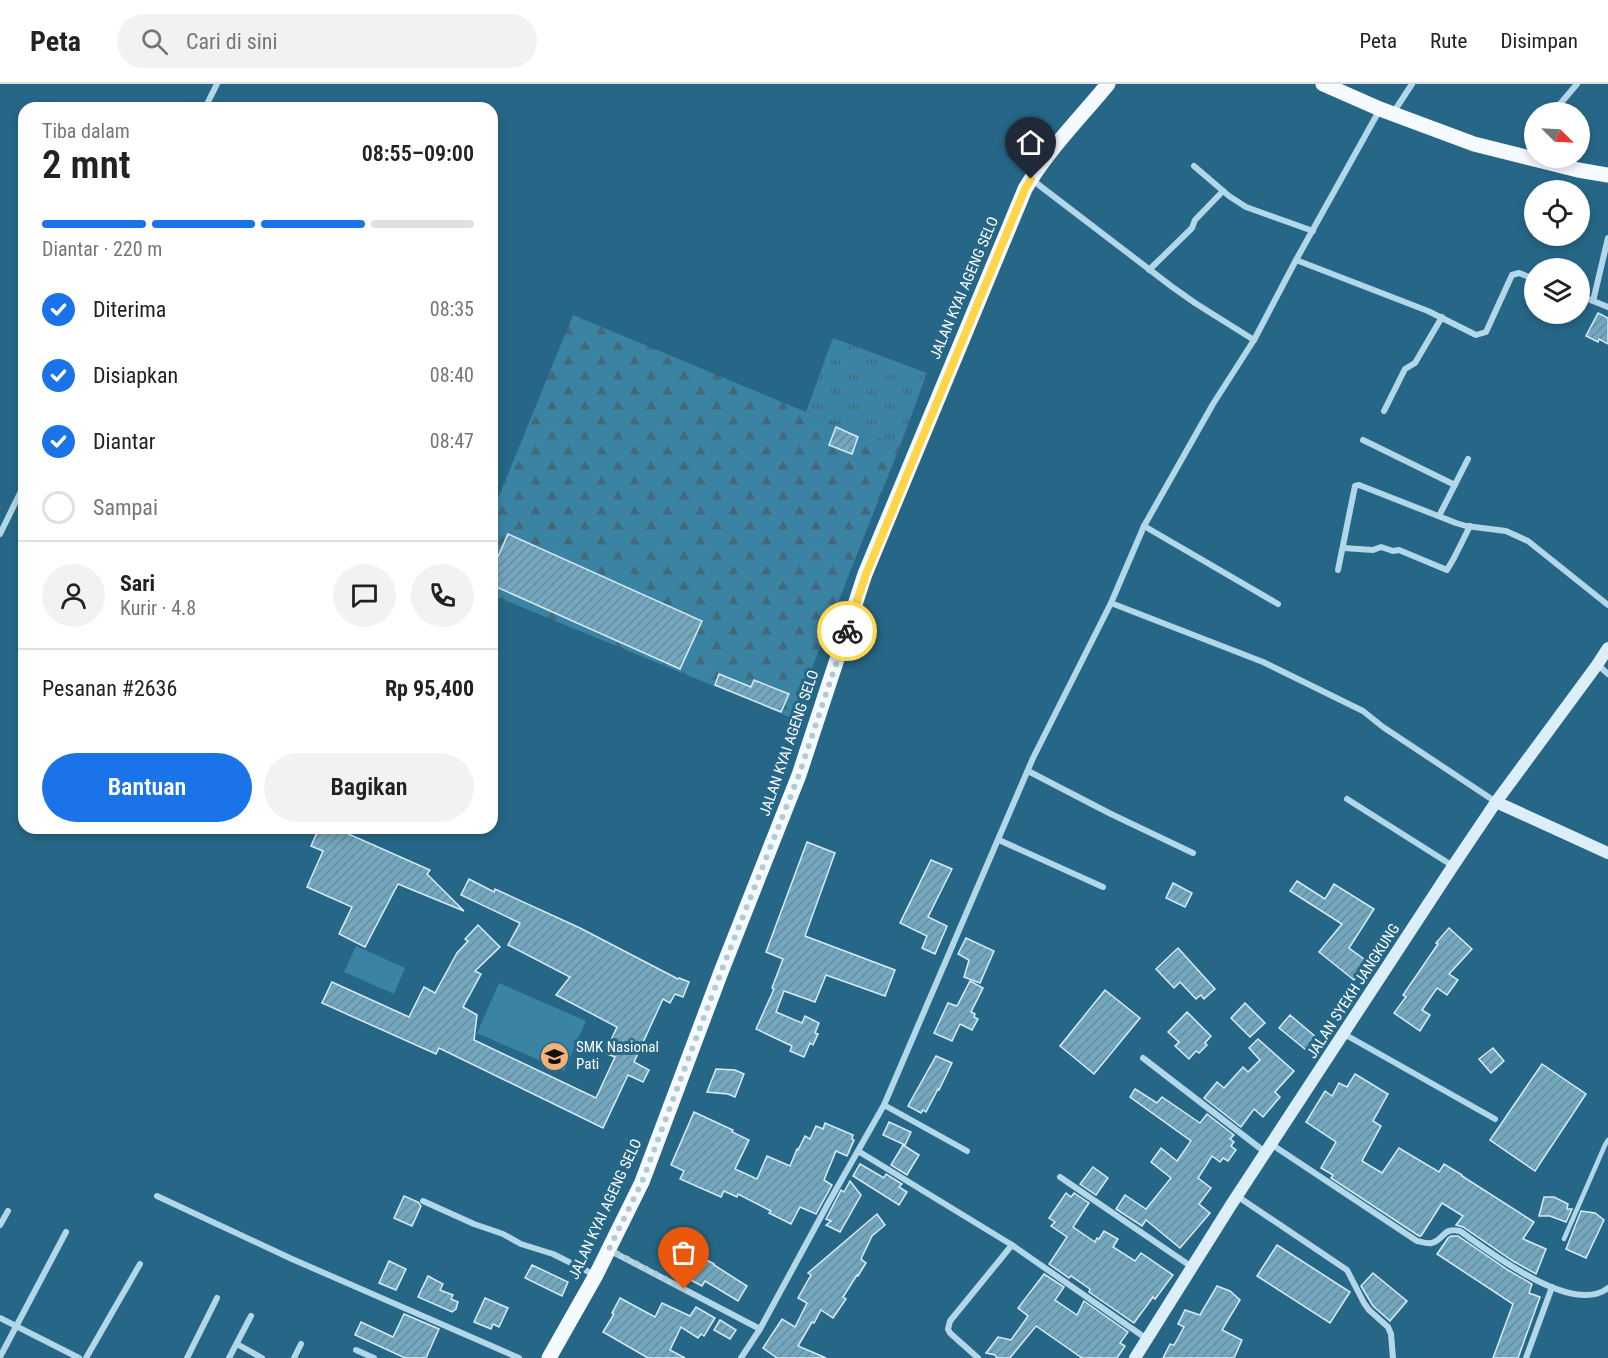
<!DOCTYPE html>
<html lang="id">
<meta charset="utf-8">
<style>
body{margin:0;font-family:"Roboto Condensed",sans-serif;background:#f2f2f2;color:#222;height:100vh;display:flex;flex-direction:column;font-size:22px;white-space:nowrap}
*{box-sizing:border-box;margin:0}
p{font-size:20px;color:#767676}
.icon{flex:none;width:33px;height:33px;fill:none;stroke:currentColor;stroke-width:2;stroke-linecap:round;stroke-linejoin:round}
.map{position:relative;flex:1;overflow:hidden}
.panel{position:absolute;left:18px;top:18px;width:480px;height:732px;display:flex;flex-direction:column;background:#fff;border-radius:18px;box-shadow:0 3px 9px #0003}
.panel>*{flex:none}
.needle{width:39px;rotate:114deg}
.fabs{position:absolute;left:1524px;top:18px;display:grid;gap:12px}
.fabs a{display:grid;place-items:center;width:66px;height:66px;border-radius:50%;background:#fff;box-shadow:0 3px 9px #0003;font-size:30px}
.pin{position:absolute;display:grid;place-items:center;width:51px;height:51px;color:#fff;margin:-62px -26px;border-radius:50% 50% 50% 0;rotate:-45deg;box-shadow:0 0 6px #0007}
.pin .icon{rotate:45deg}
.courier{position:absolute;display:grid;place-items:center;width:60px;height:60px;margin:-30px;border:4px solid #ffd54a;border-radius:50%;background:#fff;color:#222;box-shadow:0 2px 8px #0007}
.head em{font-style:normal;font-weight:600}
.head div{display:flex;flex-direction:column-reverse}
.head{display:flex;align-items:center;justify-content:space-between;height:102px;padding:0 24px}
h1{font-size:39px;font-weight:600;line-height:45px}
.bar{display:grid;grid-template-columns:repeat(4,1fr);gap:9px 6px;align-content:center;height:72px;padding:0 24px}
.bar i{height:8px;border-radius:4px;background:#e0e0e0}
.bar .active{background:#1a73e8}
.bar p{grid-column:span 4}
.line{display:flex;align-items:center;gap:15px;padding:0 24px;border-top:2px solid #e0e0e0}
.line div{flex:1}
.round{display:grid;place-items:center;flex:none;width:63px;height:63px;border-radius:32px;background:#f2f2f2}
ol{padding:0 24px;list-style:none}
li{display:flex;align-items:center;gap:18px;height:66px}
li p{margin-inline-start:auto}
li .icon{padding:6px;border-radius:50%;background:#1a73e8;color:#fff;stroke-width:4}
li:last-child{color:#767676}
li i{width:33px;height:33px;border:3px solid #e0e0e0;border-radius:50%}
.primary-button{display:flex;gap:12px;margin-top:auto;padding:12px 24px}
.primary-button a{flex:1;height:69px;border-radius:36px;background:#1a73e8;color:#fff;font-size:24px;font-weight:600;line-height:69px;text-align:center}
.primary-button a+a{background:#f2f2f2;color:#222}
header{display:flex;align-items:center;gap:36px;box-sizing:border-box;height:84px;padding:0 30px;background:#fff;border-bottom:2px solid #e0e0e0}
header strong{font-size:28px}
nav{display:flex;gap:33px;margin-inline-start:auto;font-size:21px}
.search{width:420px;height:54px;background:#f2f2f2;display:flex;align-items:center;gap:15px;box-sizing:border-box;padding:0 21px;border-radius:33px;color:#767676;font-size:22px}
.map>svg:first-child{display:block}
.grass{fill:url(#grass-tufts)}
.forest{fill:url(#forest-firs)}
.pitch{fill:#3b83a3}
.building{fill:url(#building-hatch);stroke:#d6ecf7;stroke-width:1.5}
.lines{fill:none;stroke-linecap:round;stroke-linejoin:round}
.lane{stroke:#b2d7e8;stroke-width:4.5}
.street{stroke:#b2d7e8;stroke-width:6}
.secondary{stroke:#dceef7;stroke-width:12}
.primary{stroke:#f5fafe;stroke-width:15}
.done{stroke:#b3cad5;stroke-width:6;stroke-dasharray:0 10.8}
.route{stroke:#ffd54a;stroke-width:8}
.labels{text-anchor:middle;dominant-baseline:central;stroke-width:6;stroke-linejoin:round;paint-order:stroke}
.street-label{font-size:15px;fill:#fff;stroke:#266787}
.poi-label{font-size:15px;fill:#fff;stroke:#266787;text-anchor:start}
</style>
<header>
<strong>Peta</strong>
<div class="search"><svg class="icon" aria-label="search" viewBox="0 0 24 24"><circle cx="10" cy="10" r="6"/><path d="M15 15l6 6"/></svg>Cari di sini</div>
<nav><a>Peta</a><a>Rute</a><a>Disimpan</a></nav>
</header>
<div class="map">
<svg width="1608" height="1274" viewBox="0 0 1608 1274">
<defs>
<pattern id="grass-tufts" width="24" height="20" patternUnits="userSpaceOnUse" patternTransform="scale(1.5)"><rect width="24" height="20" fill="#3b83a3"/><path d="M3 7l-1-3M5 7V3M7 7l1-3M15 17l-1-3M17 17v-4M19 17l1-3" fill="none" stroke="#436a7c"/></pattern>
<pattern id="forest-firs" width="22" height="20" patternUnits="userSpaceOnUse" patternTransform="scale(1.5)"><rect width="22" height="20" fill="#3b83a3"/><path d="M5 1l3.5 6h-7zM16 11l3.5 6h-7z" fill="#436a7c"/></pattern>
<pattern id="building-hatch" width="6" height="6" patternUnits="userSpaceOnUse" patternTransform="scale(1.5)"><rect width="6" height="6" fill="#73a7bf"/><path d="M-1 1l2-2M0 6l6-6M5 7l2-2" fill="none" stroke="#678c9c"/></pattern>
</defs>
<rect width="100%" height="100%" fill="#266787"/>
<polygon class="grass" points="833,254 927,289 900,362 806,328"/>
<polygon class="forest" points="573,231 806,328 900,362 792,634 492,511 492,429"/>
<g class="pitch">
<polygon points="356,862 405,884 394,910 344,888"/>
<polygon points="499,899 586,937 564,987 477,949"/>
</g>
<g class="building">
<polygon points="1598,229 1608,234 1608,260 1599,255 1598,258 1586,252"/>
<polygon points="836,343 858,353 852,370 829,361"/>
<polygon points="508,450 702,537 680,585 492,501 492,486"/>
<polygon points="719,590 751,603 754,596 789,610 781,628 715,601"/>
<polygon points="319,744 335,744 430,786 427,790 464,827 398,800 365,863 339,850 352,823 307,803 323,767 311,762"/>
<polygon points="807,758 835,769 805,852 895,886 885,912 826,891 815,918 784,907 776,928 802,939 805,932 819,939 815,949 818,950 813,961 810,959 804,973 790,967 792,962 756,945 774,905 772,904 783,875 766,868"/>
<polygon points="931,776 952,785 928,833 947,842 935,870 922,864 927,852 900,839"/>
<polygon points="469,795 494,808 495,805 580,844 678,895 679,894 689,898 683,913 675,910 670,919 663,915 634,978 649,986 643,998 628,991 603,1044 439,964 436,970 322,919 332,898 409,933 424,903 435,909 457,869 468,857 465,855 478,841 500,863 475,887 481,890 463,923 477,931 474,956 596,1014 615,973 605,969 617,943 556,911 570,893 508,861 520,839 461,811"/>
<polygon points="1297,797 1325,815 1334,800 1374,825 1349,864 1368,878 1354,896 1319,868 1342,840 1290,807"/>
<polygon points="1173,799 1192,809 1185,823 1166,814"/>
<polygon points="1449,844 1472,865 1449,890 1458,896 1447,911 1437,904 1422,926 1430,931 1420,947 1394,929 1406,913 1403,911 1438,860 1436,859"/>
<polygon points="966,854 994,867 980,899 964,893 969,876 958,870"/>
<polygon points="1178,864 1215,905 1204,915 1201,911 1196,915 1180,898 1174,904 1156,885"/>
<polygon points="970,897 983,904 971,928 975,930 974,933 978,935 972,946 960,940 952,957 934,949 948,919 957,922"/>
<polygon points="1105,906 1140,934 1094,990 1060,962"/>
<polygon points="1245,919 1265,939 1250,953 1231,934"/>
<polygon points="1187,928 1211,952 1205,959 1207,961 1199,969 1196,967 1189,975 1175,962 1179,958 1168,948"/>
<polygon points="1290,931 1316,953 1306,966 1279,944"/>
<polygon points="1258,955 1294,987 1275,1008 1280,1013 1263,1033 1254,1025 1241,1043 1204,1014 1217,998 1224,1004 1243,983 1248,988 1260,976 1249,964"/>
<polygon points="1493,964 1504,977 1491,989 1479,975"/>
<polygon points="936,972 952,979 939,1006 938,1005 926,1028 923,1026 921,1029 908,1022"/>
<polygon points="1542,980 1586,1010 1535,1087 1490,1056"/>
<polygon points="716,985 735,986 744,990 735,1013 728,1010 707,1008"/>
<polygon points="1355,990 1388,1010 1373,1037 1381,1042 1362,1077 1382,1089 1399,1064 1439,1088 1444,1080 1462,1091 1462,1092 1534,1138 1523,1155 1546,1165 1536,1190 1513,1177 1463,1143 1456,1141 1463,1132 1442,1119 1421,1152 1419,1152 1331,1094 1333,1091 1321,1084 1336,1058 1306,1038 1325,1007 1332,1012 1339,999 1347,1003"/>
<polygon points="1135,1005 1157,1019 1162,1013 1200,1039 1207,1030 1234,1051 1230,1055 1234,1058 1231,1062 1236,1066 1228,1077 1223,1074 1220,1078 1212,1072 1198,1094 1211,1104 1199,1120 1210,1129 1180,1164 1146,1136 1142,1142 1116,1125 1125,1111 1146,1125 1171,1094 1151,1078 1161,1064 1177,1077 1191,1057 1130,1013"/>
<polygon points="694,1028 733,1046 732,1048 749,1056 735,1085 757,1095 767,1072 790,1082 797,1065 798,1066 805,1052 810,1055 816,1042 823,1045 825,1039 853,1051 852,1055 854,1056 847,1072 836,1067 824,1096 832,1101 816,1130 800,1123 791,1140 769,1129 771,1127 738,1110 737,1113 724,1107 721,1113 680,1095 684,1087 671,1081"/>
<polygon points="889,1038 911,1048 905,1061 883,1051"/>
<polygon points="903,1061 919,1071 907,1091 891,1081"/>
<polygon points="860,1080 884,1094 886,1090 902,1100 899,1103 907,1108 899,1121 853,1092"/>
<polygon points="1093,1083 1108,1094 1096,1111 1080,1100"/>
<polygon points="850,1097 861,1111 840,1148 826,1141 831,1137 826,1135 841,1106 844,1108"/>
<polygon points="1066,1109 1071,1113 1074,1109 1089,1119 1073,1143 1095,1158 1097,1154 1099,1155 1104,1147 1118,1155 1113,1163 1135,1177 1141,1169 1173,1191 1155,1215 1153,1213 1134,1239 1089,1208 1090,1205 1071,1192 1069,1194 1049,1180 1067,1153 1051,1142 1055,1138 1049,1134"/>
<polygon points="404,1112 418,1118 421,1122 412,1142 394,1134"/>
<polygon points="1544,1113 1554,1113 1568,1120 1567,1125 1572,1125 1566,1138 1550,1132 1539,1132"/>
<polygon points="1581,1127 1595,1129 1604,1136 1586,1174 1566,1165"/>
<polygon points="877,1130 885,1141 872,1152 861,1175 866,1179 858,1192 857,1191 843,1213 846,1215 833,1234 821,1226 814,1239 812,1238 798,1262 826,1274 777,1274 763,1264 782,1235 795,1243 807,1219 798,1214 811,1191 808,1189"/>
<polygon points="1451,1152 1458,1152 1508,1186 1532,1200 1529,1209 1540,1213 1518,1274 1493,1274 1513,1220 1437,1170 1448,1154"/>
<polygon points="1277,1161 1350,1208 1330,1239 1257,1192"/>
<polygon points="691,1167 714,1180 714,1181 747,1202 738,1217 705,1197 702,1202 679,1190"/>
<polygon points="389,1177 406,1185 396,1206 379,1199"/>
<polygon points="532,1181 568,1198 562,1212 525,1194"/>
<polygon points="1373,1189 1407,1217 1390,1237 1373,1222 1361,1202"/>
<polygon points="1044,1190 1064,1203 1055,1216 1077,1231 1084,1217 1128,1248 1120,1259 1125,1262 1117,1274 1082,1274 1036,1242 1010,1274 997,1274 995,1271 986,1269 998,1253 1011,1256 1028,1232 1018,1224"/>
<polygon points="428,1192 443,1200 440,1206 453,1211 451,1215 458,1218 456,1225 452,1228 418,1213"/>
<polygon points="1217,1202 1230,1207 1240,1216 1222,1246 1242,1256 1234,1274 1163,1274 1170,1260 1174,1261 1184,1243 1178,1240 1185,1226 1200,1231"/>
<polygon points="485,1214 508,1224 499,1243 493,1240 491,1245 474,1238"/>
<polygon points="620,1214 655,1233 662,1219 690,1232 696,1223 715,1234 704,1252 701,1250 698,1254 681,1243 670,1266 685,1274 648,1274 603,1248 614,1230 612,1229"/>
<polygon points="404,1230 439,1245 426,1274 405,1274 355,1251 361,1238 393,1253"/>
<polygon points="720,1236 736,1246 730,1255 714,1246"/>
</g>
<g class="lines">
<polyline class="lane" points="1564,1155 1605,1061 1608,1056"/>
<g class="street">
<polyline points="205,24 217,0"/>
<polyline points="1555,28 1560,20 1577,0"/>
<polyline points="1393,29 1412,0"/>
<polyline points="1194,82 1229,112 1246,123 1313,147"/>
<polyline points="1031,95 1171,202 1195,219 1254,256"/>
<polyline points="1296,176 1428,227 1476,251 1486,248 1512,191 1519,189 1534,195"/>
<polyline points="1149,186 1192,144 1195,136 1223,107"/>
<polyline points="1580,212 1593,217 1608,154"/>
<polyline points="1593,217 1608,223"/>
<polyline points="1384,327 1405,285 1415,279 1442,233"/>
<polyline points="1363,356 1455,401"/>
<polyline points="1439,432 1468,375"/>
<polyline points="1144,442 1278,520"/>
<polyline points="0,450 24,401"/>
<polyline points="1343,464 1373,466 1381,463 1393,467 1399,466 1447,486 1454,474 1470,442"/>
<polyline points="1338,486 1355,402 1359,401 1456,439 1466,442 1506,447 1528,457 1608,521"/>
<polyline points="1111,519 1263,578 1363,627 1383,643 1496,718"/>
<polyline points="1598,581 1608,590"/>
<polyline points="1028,687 1111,730 1193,769"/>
<polyline points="1347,715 1453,782"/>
<polyline points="999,756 1103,803"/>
<polyline points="1344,950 1495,1035"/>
<polyline points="1143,974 1265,1068"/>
<polyline points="884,1021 967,1067"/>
<path d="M1271,1060L1417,1157C1422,1158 1427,1160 1432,1159C1445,1155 1442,1143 1460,1147C1490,1168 1572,1232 1608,1204"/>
<polyline points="858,1067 1012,1161"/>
<polyline points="1060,1093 1192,1183"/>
<polyline points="157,1112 292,1175 519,1274"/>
<polyline points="1237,1112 1347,1186 1364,1219 1369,1226 1388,1243 1391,1250 1393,1274"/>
<polyline points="423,1117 474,1140 503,1150 521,1160 553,1170 595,1191"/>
<polyline points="0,1141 8,1127"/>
<polyline points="609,1166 760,1245"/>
<polyline points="0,1234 79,1274"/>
<polyline points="237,1260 262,1274"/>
<polyline points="356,1266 374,1274"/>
<polyline points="0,1273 66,1148"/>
<polyline points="86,1274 140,1180"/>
<polyline points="187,1274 217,1214"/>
<polyline points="229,1274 251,1232"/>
<polyline points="294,1274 301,1260"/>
<polyline points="741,1274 760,1245 830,1116 884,1021 1033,674 1111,519 1144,442 1213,320 1254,256 1296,176 1379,27"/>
<polyline points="978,1274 950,1249 948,1245 950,1237 1012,1161 1147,1255"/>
<polyline points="1526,1274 1552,1203"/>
</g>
<g class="secondary">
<polyline points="1496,718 1608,769"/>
<polyline points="1135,1274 1231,1121 1453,782 1496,718 1597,581 1608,564"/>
</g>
<g class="primary">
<polyline points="1323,0 1380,25 1474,60 1578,86 1608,91"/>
<path d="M549,1274L596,1191L642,1098L721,888L799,691L865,490L1025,105C1046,68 1081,33 1108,0"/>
</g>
</g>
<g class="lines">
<polyline class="done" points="684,1205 609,1165 642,1098 721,888 799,691 847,547"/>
<polyline class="route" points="847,547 866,490 1025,105 1031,95"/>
</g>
<defs>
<symbol id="school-disc" viewBox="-11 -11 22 22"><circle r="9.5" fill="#f1b177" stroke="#266787"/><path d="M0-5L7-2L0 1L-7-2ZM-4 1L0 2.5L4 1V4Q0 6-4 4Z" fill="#111"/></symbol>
</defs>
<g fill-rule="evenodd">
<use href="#school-disc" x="538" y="956" width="33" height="33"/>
</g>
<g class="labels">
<g class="street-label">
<text transform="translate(964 204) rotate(-67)">JALAN KYAI AGENG SELO</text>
<text transform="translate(789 659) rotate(-71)">JALAN KYAI AGENG SELO</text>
<text transform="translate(1353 907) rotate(-57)">JALAN SYEKH JANGKUNG</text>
<text transform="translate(605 1125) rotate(-65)">JALAN KYAI AGENG SELO</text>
</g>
<g class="poi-label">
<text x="576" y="963">SMK Nasional<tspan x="576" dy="17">Pati</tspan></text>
</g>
</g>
</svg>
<div class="fabs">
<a><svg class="needle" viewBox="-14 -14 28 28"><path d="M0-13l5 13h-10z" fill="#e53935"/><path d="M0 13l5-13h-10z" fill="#767676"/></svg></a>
<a><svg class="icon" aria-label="locate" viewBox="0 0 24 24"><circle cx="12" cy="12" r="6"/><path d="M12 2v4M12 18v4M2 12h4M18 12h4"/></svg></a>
<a><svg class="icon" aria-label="layers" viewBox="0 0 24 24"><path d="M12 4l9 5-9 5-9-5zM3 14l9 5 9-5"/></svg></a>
</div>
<div class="pin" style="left:684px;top:1205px;background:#ea580c"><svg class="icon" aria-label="bag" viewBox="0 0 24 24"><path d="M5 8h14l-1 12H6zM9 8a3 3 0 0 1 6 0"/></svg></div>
<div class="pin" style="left:1031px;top:95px;background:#1f2937"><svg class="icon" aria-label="home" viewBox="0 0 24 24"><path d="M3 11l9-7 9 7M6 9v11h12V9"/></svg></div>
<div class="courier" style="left:847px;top:547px"><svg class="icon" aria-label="bike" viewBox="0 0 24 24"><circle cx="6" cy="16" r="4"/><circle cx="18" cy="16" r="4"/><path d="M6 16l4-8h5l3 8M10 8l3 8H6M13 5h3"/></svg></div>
<section class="panel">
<div class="head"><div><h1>2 mnt</h1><p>Tiba dalam</p></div><em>08:55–09:00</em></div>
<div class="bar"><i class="active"></i><i class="active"></i><i class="active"></i><i></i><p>Diantar · 220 m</p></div>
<ol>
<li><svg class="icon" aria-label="check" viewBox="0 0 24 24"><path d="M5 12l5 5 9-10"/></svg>Diterima<p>08:35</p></li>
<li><svg class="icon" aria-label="check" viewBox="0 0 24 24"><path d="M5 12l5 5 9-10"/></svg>Disiapkan<p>08:40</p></li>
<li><svg class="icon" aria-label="check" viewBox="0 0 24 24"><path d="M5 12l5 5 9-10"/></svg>Diantar<p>08:47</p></li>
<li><i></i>Sampai</li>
</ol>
<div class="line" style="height:108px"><a class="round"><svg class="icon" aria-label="person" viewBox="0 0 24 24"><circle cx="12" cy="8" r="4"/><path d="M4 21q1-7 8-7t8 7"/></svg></a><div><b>Sari</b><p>Kurir · 4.8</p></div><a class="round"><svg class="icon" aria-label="chat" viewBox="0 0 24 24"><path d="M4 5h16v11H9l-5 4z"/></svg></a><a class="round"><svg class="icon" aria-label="phone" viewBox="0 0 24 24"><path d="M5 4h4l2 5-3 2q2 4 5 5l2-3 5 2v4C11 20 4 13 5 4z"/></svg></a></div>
<div class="line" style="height:78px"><div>Pesanan #2636</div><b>Rp 95,400</b></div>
<div class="primary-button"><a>Bantuan</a><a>Bagikan</a></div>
</section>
</div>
